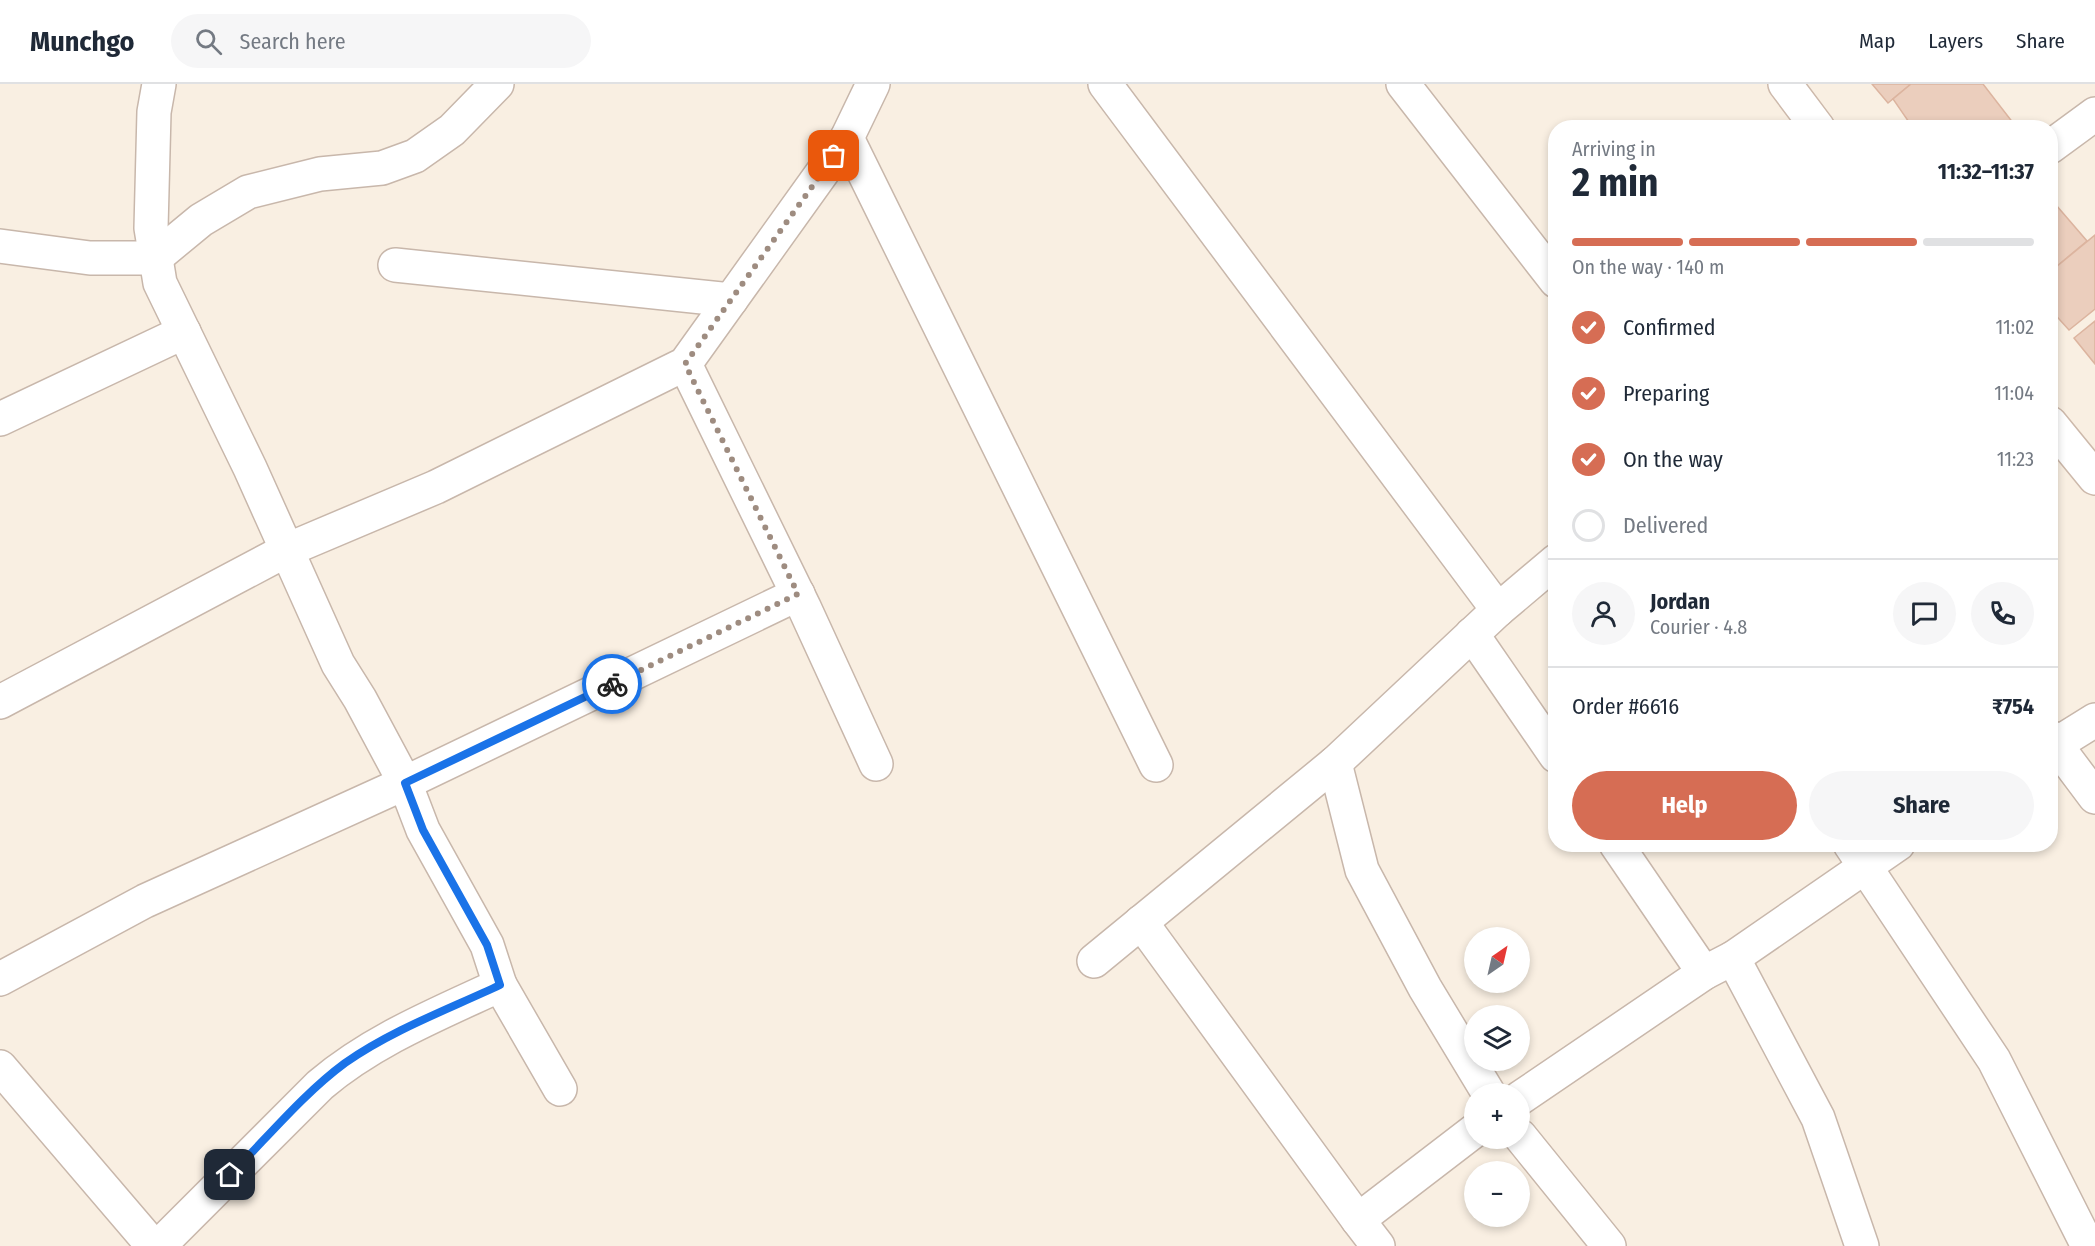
<!DOCTYPE html>
<meta charset="utf-8">
<style>
body{margin:0;font-family:"Fira Sans Condensed",sans-serif;background:#f6f6f7;color:#1f2937;height:100vh;display:flex;flex-direction:column;font-size:22px;white-space:nowrap}
*{box-sizing:border-box;margin:0}
p{font-size:20px;color:#747a83}
.icon{flex:none;width:33px;height:33px;fill:none;stroke:currentColor;stroke-width:2;stroke-linecap:round;stroke-linejoin:round}
.map{position:relative;flex:1;overflow:hidden}
.panel{position:absolute;left:1548px;top:36px;width:510px;height:732px;display:flex;flex-direction:column;background:#fff;border-radius:24px;box-shadow:0 3px 9px #0003}
.panel>*{flex:none}
.needle{width:39px;rotate:34deg}
.tools{position:absolute;left:1464px;top:843px;display:grid;gap:12px}
.tools a{display:grid;place-items:center;width:66px;height:66px;border-radius:50%;background:#fff;box-shadow:0 3px 9px #0003;font-size:30px}
.pin{position:absolute;display:grid;place-items:center;width:51px;height:51px;color:#fff;margin:-26px;border-radius:12px;box-shadow:0 3px 9px #0006}
.courier{position:absolute;display:grid;place-items:center;width:60px;height:60px;margin:-30px;border:4px solid #1a73e8;border-radius:50%;background:#fff;color:#222;box-shadow:0 2px 8px #0007}
.overview em{font-style:normal;font-weight:700}
.overview div{display:flex;flex-direction:column-reverse}
.overview{display:flex;align-items:center;justify-content:space-between;height:102px;padding:0 24px}
h1{font-size:39px;font-weight:700;line-height:45px}
.bar{display:grid;grid-template-columns:repeat(4,1fr);gap:9px 6px;align-content:center;height:72px;padding:0 24px}
.bar i{height:8px;border-radius:4px;background:#e0e1e3}
.bar .current{background:#d66d54}
.bar p{grid-column:span 4}
.line{display:flex;align-items:center;gap:15px;padding:0 24px;border-top:2px solid #e0e1e3}
.line div{flex:1}
.round{display:grid;place-items:center;flex:none;width:63px;height:63px;border-radius:32px;background:#f6f6f7}
ol{padding:0 24px;list-style:none}
li{display:flex;align-items:center;gap:18px;height:66px}
li p{margin-inline-start:auto}
li .icon{padding:6px;border-radius:50%;background:#d66d54;color:#fff;stroke-width:4}
li:last-child{color:#747a83}
li i{width:33px;height:33px;border:3px solid #e0e1e3;border-radius:50%}
.button{display:flex;gap:12px;margin-top:auto;padding:12px 24px}
.button a{flex:1;height:69px;border-radius:36px;background:#d66d54;color:#fff;font-size:24px;font-weight:700;line-height:69px;text-align:center}
.button a+a{background:#f6f6f7;color:#1f2937}
header{display:flex;align-items:center;gap:36px;box-sizing:border-box;height:84px;padding:0 30px;background:#fff;border-bottom:2px solid #e0e1e3}
header strong{font-size:28px}
nav{display:flex;gap:33px;margin-inline-start:auto;font-size:21px}
.search{width:420px;height:54px;background:#f6f6f7;display:flex;align-items:center;gap:15px;box-sizing:border-box;padding:0 21px;border-radius:33px;color:#747a83;font-size:22px}
.map>svg:first-child{display:block}
.building{fill:#ebcebd;stroke:#dcb49f;stroke-width:1.5}
.lines{fill:none;stroke-linecap:round;stroke-linejoin:round}
.street-casing{stroke:#c8b7ab;stroke-width:36}
.secondary-casing{stroke:#cdb9ab;stroke-width:36}
.street{stroke:#fff;stroke-width:33}
.secondary{stroke:#fff;stroke-width:33}
.done{stroke:#9e8c80;stroke-width:6;stroke-dasharray:0 10.8}
.route{stroke:#1a73e8;stroke-width:8}
</style>
<header>
<strong>Munchgo</strong>
<div class="search"><svg class="icon" aria-label="search" viewBox="0 0 24 24"><circle cx="10" cy="10" r="6"/><path d="M15 15l6 6"/></svg>Search here</div>
<nav><a>Map</a><a>Layers</a><a>Share</a></nav>
</header>
<div class="map">
<svg width="2095" height="1162" viewBox="0 0 2095 1162">
<rect width="100%" height="100%" fill="#f9efe2"/>
<g class="building">
<polygon points="1872,0 1911,0 1888,19"/>
<polygon points="1911,0 1983,0 2017,44 1913,44 1893,15"/>
<polygon points="2050,114 2087,157 2050,188"/>
<polygon points="2095,151 2095,225 2069,246 2050,225 2050,188"/>
<polygon points="2095,237 2095,280 2074,254"/>
</g>
<g class="lines">
<defs>
<g id="street">
<path d="M159,0L154,28L151,144L160,199L250,384L338,580L360,615L405,699L423,746L487,861L500,901C438,930 373,956 320,1001L159,1162"/>
<polyline points="1105,0 1498,526"/>
<polyline points="1403,0 1556,197"/>
<polyline points="847,54 1156,681"/>
<polyline points="2050,63 2095,30"/>
<polyline points="0,162 90,174 155,174 201,136 248,108 320,90 382,84 415,72 452,46 497,0"/>
<polyline points="395,181 731,216"/>
<polyline points="685,280 804,523 876,680"/>
<polyline points="0,335 184,248"/>
<polyline points="1472,550 1556,672"/>
<polyline points="0,618 287,466 436,403 685,280 847,54 873,0"/>
<polyline points="2050,653 2095,713"/>
<polyline points="2050,664 2095,636"/>
<polyline points="1335,679 1362,786 1425,904 1489,1010"/>
<polyline points="1616,760 1704,889"/>
<polyline points="1850,760 1994,976 2088,1162"/>
<polyline points="1141,838 1358,1136"/>
<polyline points="1733,874 1818,1034 1862,1162"/>
<polyline points="1094,877 1335,679 1498,526 1556,477"/>
<polyline points="0,895 145,817 405,699 798,510"/>
<polyline points="500,901 560,1005"/>
<polyline points="0,983 153,1162"/>
<polyline points="1520,1014 1704,889 1733,874 1898,760"/>
<polyline points="1520,1052 1609,1162"/>
<polyline points="1378,1162 1358,1136 1474,1047"/>
</g>
<g id="secondary">
<polyline points="1785,0 1818,44"/>
<polyline points="2050,339 2095,394"/>
</g>
</defs>
<use href="#street" class="street-casing"/>
<use href="#secondary" class="secondary-casing"/>
<use href="#street" class="street"/>
<use href="#secondary" class="secondary"/>
</g>
<g class="lines">
<polyline class="done" points="612,600 798,510 685,280 834,72"/>
<path class="route" d="M230,1091C267,1054 303,1010 345,979C392,946 449,925 500,901L487,861L423,746L405,699L612,600"/>
</g>
</svg>
<div class="tools">
<a><svg class="needle" viewBox="-14 -14 28 28"><path d="M0-13l5 13h-10z" fill="#e53935"/><path d="M0 13l5-13h-10z" fill="#747a83"/></svg></a>
<a><svg class="icon" aria-label="layers" viewBox="0 0 24 24"><path d="M12 4l9 5-9 5-9-5zM3 14l9 5 9-5"/></svg></a>
<a>+</a>
<a>−</a>
</div>
<div class="pin" style="left:834px;top:72px;background:#ea580c"><svg class="icon" aria-label="bag" viewBox="0 0 24 24"><path d="M5 8h14l-1 12H6zM9 8a3 3 0 0 1 6 0"/></svg></div>
<div class="pin" style="left:230px;top:1091px;background:#1f2937"><svg class="icon" aria-label="home" viewBox="0 0 24 24"><path d="M3 11l9-7 9 7M6 9v11h12V9"/></svg></div>
<div class="courier" style="left:612px;top:600px"><svg class="icon" aria-label="bike" viewBox="0 0 24 24"><circle cx="6" cy="16" r="4"/><circle cx="18" cy="16" r="4"/><path d="M6 16l4-8h5l3 8M10 8l3 8H6M13 5h3"/></svg></div>
<section class="panel">
<div class="overview"><div><h1>2 min</h1><p>Arriving in</p></div><em>11:32–11:37</em></div>
<div class="bar"><i class="current"></i><i class="current"></i><i class="current"></i><i></i><p>On the way · 140 m</p></div>
<ol>
<li><svg class="icon" aria-label="check" viewBox="0 0 24 24"><path d="M5 12l5 5 9-10"/></svg>Confirmed<p>11:02</p></li>
<li><svg class="icon" aria-label="check" viewBox="0 0 24 24"><path d="M5 12l5 5 9-10"/></svg>Preparing<p>11:04</p></li>
<li><svg class="icon" aria-label="check" viewBox="0 0 24 24"><path d="M5 12l5 5 9-10"/></svg>On the way<p>11:23</p></li>
<li><i></i>Delivered</li>
</ol>
<div class="line" style="height:108px"><a class="round"><svg class="icon" aria-label="person" viewBox="0 0 24 24"><circle cx="12" cy="8" r="4"/><path d="M4 21q1-7 8-7t8 7"/></svg></a><div><b>Jordan</b><p>Courier · 4.8</p></div><a class="round"><svg class="icon" aria-label="chat" viewBox="0 0 24 24"><path d="M4 5h16v11H9l-5 4z"/></svg></a><a class="round"><svg class="icon" aria-label="phone" viewBox="0 0 24 24"><path d="M5 4h4l2 5-3 2q2 4 5 5l2-3 5 2v4C11 20 4 13 5 4z"/></svg></a></div>
<div class="line" style="height:78px"><div>Order #6616</div><b>₹754</b></div>
<div class="button"><a>Help</a><a>Share</a></div>
</section>
</div>
